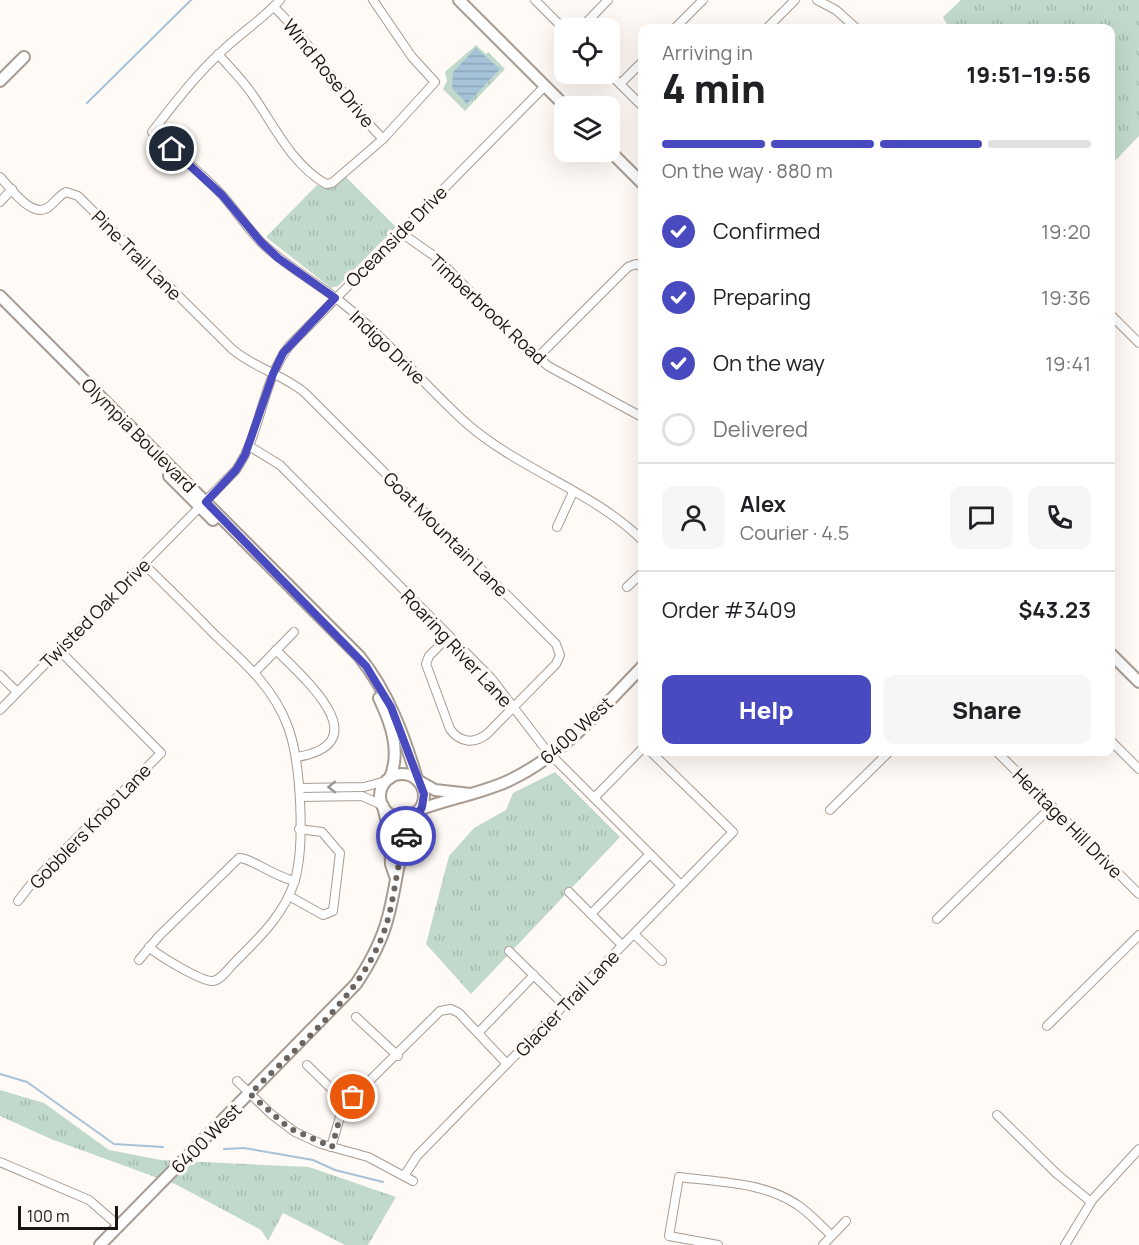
<!DOCTYPE html>
<meta charset="utf-8">
<style>
body{margin:0;font-family:Manrope,sans-serif;background:#f6f6f6;color:#202124;height:100vh;display:flex;flex-direction:column;font-size:22px;white-space:nowrap}
*{box-sizing:border-box;margin:0}
p{font-size:20px;color:#757577}
.icon{flex:none;width:33px;height:33px;fill:none;stroke:currentColor;stroke-width:2;stroke-linecap:round;stroke-linejoin:round}
.map{position:relative;flex:1;overflow:hidden}
.details{position:absolute;left:638px;top:24px;width:477px;height:732px;display:flex;flex-direction:column;background:#fff;border-radius:12px;box-shadow:0 6px 24px #0002}
.details>*{flex:none}
.fabs{position:absolute;left:554px;top:18px;display:grid;gap:12px}
.fabs a{display:grid;place-items:center;width:66px;height:66px;border-radius:12px;background:#fff;box-shadow:0 6px 24px #0002;font-size:30px}
.scale{position:absolute;left:18px;bottom:15px;width:100px;box-sizing:border-box;padding-left:6px;border:3px solid #1a1511;border-top:0;font-size:16px;line-height:21px;white-space:nowrap;color:#1a1511;-webkit-text-stroke:4px #fffaf5;paint-order:stroke}
.pin{position:absolute;display:grid;place-items:center;width:51px;height:51px;color:#fff;margin:-26px;border:3px solid #fff;border-radius:50%;box-shadow:0 2px 6px #0007}
.courier{position:absolute;display:grid;place-items:center;width:60px;height:60px;margin:-30px;border:4px solid #494ac0;border-radius:50%;background:#fff;color:#222;box-shadow:0 2px 8px #0007}
.headline em{font-style:normal;font-weight:800}
.headline div{display:flex;flex-direction:column-reverse}
.headline{display:flex;align-items:center;justify-content:space-between;height:102px;padding:0 24px}
h1{font-size:39px;font-weight:800;line-height:45px}
.bar{display:grid;grid-template-columns:repeat(4,1fr);gap:9px 6px;align-content:center;height:72px;padding:0 24px}
.bar i{height:8px;border-radius:4px;background:#e0e0e0}
.bar .current{background:#494ac0}
.bar p{grid-column:span 4}
.line{display:flex;align-items:center;gap:15px;padding:0 24px;border-top:2px solid #e0e0e0}
.line div{flex:1}
.round{display:grid;place-items:center;flex:none;width:63px;height:63px;border-radius:12px;background:#f6f6f6}
ol{padding:0 24px;list-style:none}
li{display:flex;align-items:center;gap:18px;height:66px}
li p{margin-inline-start:auto}
li .icon{padding:6px;border-radius:50%;background:#494ac0;color:#fff;stroke-width:4}
li:last-child{color:#757577}
li i{width:33px;height:33px;border:3px solid #e0e0e0;border-radius:50%}
.primary-button{display:flex;gap:12px;margin-top:auto;padding:12px 24px}
.primary-button a{flex:1;height:69px;border-radius:12px;background:#494ac0;color:#fff;font-size:24px;font-weight:800;line-height:69px;text-align:center}
.primary-button a+a{background:#f6f6f6;color:#202124}
.map>svg:first-child{display:block}
.grass{fill:url(#grass-tufts)}
.water{fill:url(#water-rules)}
.lines{fill:none;stroke-linecap:round;stroke-linejoin:round}
.stream{stroke:#a5c2d9;stroke-width:2}
.street-casing{stroke:#a89b91;stroke-width:10}
.secondary-casing{stroke:#a89b91;stroke-width:14}
.street{stroke:#fff;stroke-width:8}
.secondary{stroke:#fff;stroke-width:10}
.oneway{stroke:#989694}
.done{stroke:#6a6561;stroke-width:6;stroke-dasharray:0 10.8}
.route{stroke:#494ac0;stroke-width:8}
.labels{text-anchor:middle;dominant-baseline:central;stroke-width:6;stroke-linejoin:round;paint-order:stroke}
.street-label{font-size:18px;fill:#1a1511;stroke:#fffaf5}
</style>
<div class="map">
<svg width="1139" height="1245" viewBox="0 0 1139 1245">
<defs>
<pattern id="grass-tufts" width="24" height="20" patternUnits="userSpaceOnUse" patternTransform="scale(1.5)"><rect width="24" height="20" fill="#c1d9cb"/><path d="M3 7l-1-3M5 7V3M7 7l1-3M15 17l-1-3M17 17v-4M19 17l1-3" fill="none" stroke="#a5b9ad"/></pattern>
<pattern id="water-rules" width="6" height="5" patternUnits="userSpaceOnUse" patternTransform="scale(1.5)"><rect width="6" height="5" fill="#a5c2d9"/><path d="M0 2.5h6" fill="none" stroke="#8da6b9"/></pattern>
</defs>
<rect width="100%" height="100%" fill="#fffaf5"/>
<g class="grass">
<polygon points="961,0 1139,0 1139,136 1110,166 1110,28 949,28 943,17"/>
<polygon points="476,45 486,54 488,52 505,69 465,111 443,89 447,81 445,72"/>
<polygon points="346,177 396,227 338,286 331,288 266,237 317,185 331,188"/>
<polygon points="555,772 620,837 471,994 426,944 449,856 474,828 506,810 513,793"/>
<polygon points="0,1090 44,1103 109,1150 161,1160 309,1167 396,1197 368,1245 345,1245 283,1213 268,1241 261,1230 177,1185 51,1139 0,1116"/>
</g>
<polygon class="water" points="476,48 500,69 467,104 452,88 453,72"/>
<g class="lines">
<g class="stream">
<polyline points="87,103 191,0"/>
<polyline points="0,1074 27,1082 114,1144 163,1147"/>
<polyline points="224,1149 244,1148 313,1160 335,1170 383,1182"/>
</g>
<defs>
<g id="street">
<path d="M280,0C262,20 239,34 220,53C194,77 174,104 152,132C176,153 202,173 223,196C237,212 249,231 264,245C287,267 316,282 341,302C385,337 422,383 465,422C519,470 593,491 642,540"/>
<polyline points="535,0 564,29"/>
<polyline points="817,0 836,10 856,28"/>
<path d="M274,7C315,47 342,98 383,139"/>
<polyline points="581,28 608,0"/>
<polyline points="675,28 703,0"/>
<polyline points="767,28 795,0"/>
<path d="M218,54C229,67 242,79 252,94C274,125 291,164 326,184L332,183L383,139L435,82L412,57L373,0"/>
<polyline points="609,73 642,106"/>
<polyline points="620,84 642,62"/>
<path d="M0,177C10,187 31,218 47,208C54,204 58,196 66,192L78,196L232,349C254,368 282,374 304,392L556,644L560,655L556,664L487,734C474,744 460,743 450,729L426,664L429,656L449,636"/>
<polyline points="0,202 12,189"/>
<polyline points="400,232 437,258 520,342 548,366 642,417"/>
<polyline points="1110,314 1139,343"/>
<polyline points="538,357 628,267 636,264 642,267"/>
<polyline points="249,446 280,465 491,678 547,751 681,885"/>
<polyline points="557,527 573,492"/>
<path d="M144,564C168,588 192,611 215,635C244,662 274,688 288,727C301,762 305,844 295,880C285,914 258,939 234,963C228,969 221,980 213,981C202,982 159,956 149,947"/>
<polyline points="627,587 642,573"/>
<path d="M276,650C305,679 379,743 297,757"/>
<polyline points="254,673 294,632"/>
<polyline points="0,675 17,692"/>
<path d="M0,710L236,470C262,432 261,383 289,346L545,86"/>
<polyline points="1110,740 1139,769"/>
<polyline points="997,752 1139,894"/>
<polyline points="300,788 364,787 386,781"/>
<polyline points="300,797 362,796 382,805"/>
<polyline points="594,798 642,749"/>
<polyline points="830,810 889,752"/>
<polyline points="569,892 622,945"/>
<polyline points="289,896 323,915 333,911 340,853 322,832 299,829"/>
<polyline points="18,901 32,883 161,753 59,650"/>
<polyline points="591,914 650,854"/>
<polyline points="937,919 1052,806"/>
<polyline points="634,934 662,961"/>
<polyline points="509,951 564,1005"/>
<path d="M139,960L159,936L239,858C249,857 277,878 295,881"/>
<polyline points="356,1017 398,1056"/>
<polyline points="1047,1026 1139,935"/>
<polyline points="478,1033 534,975"/>
<polyline points="307,1065 348,1105"/>
<polyline points="237,1081 271,1114 295,1132 321,1144 368,1157 413,1181"/>
<polyline points="997,1115 1057,1174 1091,1202"/>
<polyline points="331,1147 340,1117 353,1097 440,1011 451,1009 459,1013 507,1064"/>
<polyline points="0,1162 89,1200 119,1226"/>
<polyline points="404,1176 417,1156 733,832 651,752"/>
<path d="M718,1245L669,1236L679,1177C717,1182 763,1182 796,1204C809,1212 820,1225 831,1235"/>
<polyline points="823,1245 846,1221"/>
<polyline points="1065,1245 1093,1199 1139,1149"/>
</g>
<g id="secondary">
<polyline points="459,0 565,106"/>
<polyline points="0,81 24,57"/>
<polyline points="609,150 642,183"/>
<path d="M0,296L359,656C388,692 404,735 417,779"/>
<polyline points="169,476 213,520"/>
<polyline points="1110,653 1139,682"/>
<path d="M379,698C391,723 401,751 390,778"/>
<circle cx="402" cy="796" r="22"/>
<polyline points="419,781 435,790 470,794"/>
<polyline points="383,806 390,835 391,864 395,876"/>
<path d="M419,810C449,798 481,794 510,780C563,755 602,708 642,667"/>
<path d="M100,1245L356,984C370,963 382,941 388,917C398,881 398,844 418,811"/>
</g>
</defs>
<use href="#street" class="street-casing"/>
<use href="#secondary" class="secondary-casing"/>
<use href="#street" class="street"/>
<use href="#secondary" class="secondary"/>
</g>
<defs><path id="oneway-chevron" d="M-2-3.5L2.5 0L-2 3.5" fill="none" stroke-width="1.6" stroke-linecap="round" stroke-linejoin="round" transform="scale(1.5)"/></defs>
<use class="oneway" href="#oneway-chevron" transform="translate(332 787) rotate(179)"/>
<g class="lines">
<path class="done" d="M353,1097L340,1117L332,1147L289,1128L250,1094C298,1045 361,997 385,929C395,899 396,866 406,836"/>
<polyline class="route" points="172,149 222,195 261,242 278,258 335,298 283,353 273,374 245,455 236,470 206,502 366,666 391,707 424,794 422,807 406,836"/>
</g>
<g class="labels">
<g class="street-label">
<text transform="translate(329 73) rotate(51)">Wind Rose Drive</text>
<text transform="translate(396 236) rotate(-45)">Oceanside Drive</text>
<text transform="translate(137 255) rotate(45)">Pine Trail Lane</text>
<text transform="translate(488 309) rotate(43)">Timberbrook Road</text>
<text transform="translate(388 347) rotate(44)">Indigo Drive</text>
<text transform="translate(139 435) rotate(45)">Olympia Boulevard</text>
<text transform="translate(446 534) rotate(45)">Goat Mountain Lane</text>
<text transform="translate(95 613) rotate(-45)">Twisted Oak Drive</text>
<text transform="translate(457 648) rotate(47)">Roaring River Lane</text>
<text transform="translate(576 730) rotate(-42)">6400 West</text>
<text transform="translate(1068 823) rotate(45)">Heritage Hill Drive</text>
<text transform="translate(90 826) rotate(-46)">Gobblers Knob Lane</text>
<text transform="translate(567 1003) rotate(-46)">Glacier Trail Lane</text>
<text transform="translate(206 1138) rotate(-45)">6400 West</text>
</g>
</g>
</svg>
<div class="fabs">
<a><svg class="icon" aria-label="locate" viewBox="0 0 24 24"><circle cx="12" cy="12" r="6"/><path d="M12 2v4M12 18v4M2 12h4M18 12h4"/></svg></a>
<a><svg class="icon" aria-label="layers" viewBox="0 0 24 24"><path d="M12 4l9 5-9 5-9-5zM3 14l9 5 9-5"/></svg></a>
</div>
<div class="scale">100 m</div>
<div class="pin" style="left:353px;top:1097px;background:#ea580c"><svg class="icon" aria-label="bag" viewBox="0 0 24 24"><path d="M5 8h14l-1 12H6zM9 8a3 3 0 0 1 6 0"/></svg></div>
<div class="pin" style="left:172px;top:149px;background:#1f2937"><svg class="icon" aria-label="home" viewBox="0 0 24 24"><path d="M3 11l9-7 9 7M6 9v11h12V9"/></svg></div>
<div class="courier" style="left:406px;top:836px"><svg class="icon" aria-label="car" viewBox="0 0 24 24"><path d="M5 17H2v-5l4-1 3-4h7l3 4 3 1v5h-3M9 17h6M6 11h13"/><circle cx="7" cy="17" r="2"/><circle cx="17" cy="17" r="2"/></svg></div>
<section class="details">
<div class="headline"><div><h1>4 min</h1><p>Arriving in</p></div><em>19:51–19:56</em></div>
<div class="bar"><i class="current"></i><i class="current"></i><i class="current"></i><i></i><p>On the way · 880 m</p></div>
<ol>
<li><svg class="icon" aria-label="check" viewBox="0 0 24 24"><path d="M5 12l5 5 9-10"/></svg>Confirmed<p>19:20</p></li>
<li><svg class="icon" aria-label="check" viewBox="0 0 24 24"><path d="M5 12l5 5 9-10"/></svg>Preparing<p>19:36</p></li>
<li><svg class="icon" aria-label="check" viewBox="0 0 24 24"><path d="M5 12l5 5 9-10"/></svg>On the way<p>19:41</p></li>
<li><i></i>Delivered</li>
</ol>
<div class="line" style="height:108px"><a class="round"><svg class="icon" aria-label="person" viewBox="0 0 24 24"><circle cx="12" cy="8" r="4"/><path d="M4 21q1-7 8-7t8 7"/></svg></a><div><b>Alex</b><p>Courier · 4.5</p></div><a class="round"><svg class="icon" aria-label="chat" viewBox="0 0 24 24"><path d="M4 5h16v11H9l-5 4z"/></svg></a><a class="round"><svg class="icon" aria-label="phone" viewBox="0 0 24 24"><path d="M5 4h4l2 5-3 2q2 4 5 5l2-3 5 2v4C11 20 4 13 5 4z"/></svg></a></div>
<div class="line" style="height:78px"><div>Order #3409</div><b>$43.23</b></div>
<div class="primary-button"><a>Help</a><a>Share</a></div>
</section>
</div>
